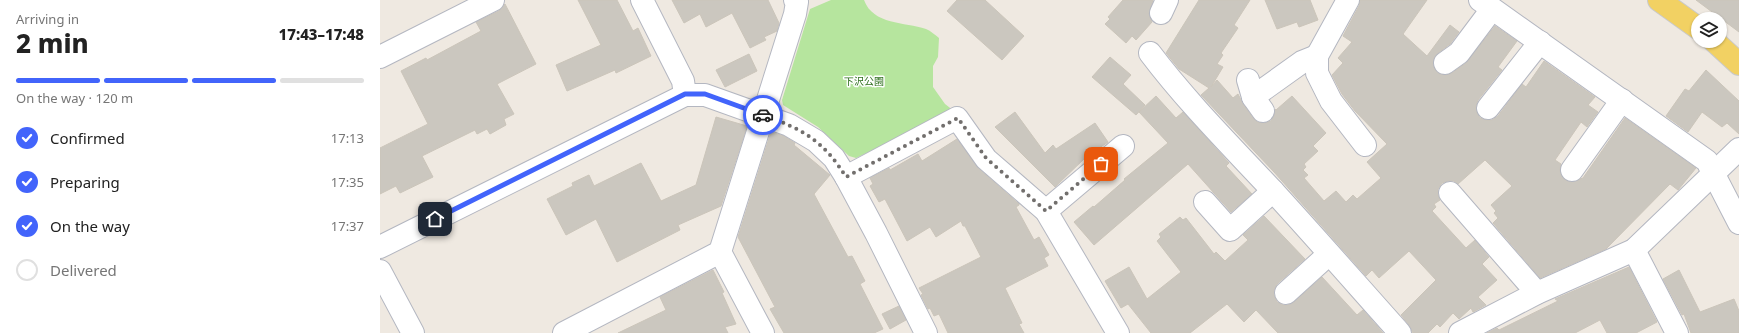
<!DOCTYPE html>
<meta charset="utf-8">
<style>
body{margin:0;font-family:"Noto Sans","Noto Sans JP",sans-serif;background:#f2f2f2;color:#222;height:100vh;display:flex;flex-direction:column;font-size:15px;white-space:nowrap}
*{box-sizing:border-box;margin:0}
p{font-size:13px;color:#767676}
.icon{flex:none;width:22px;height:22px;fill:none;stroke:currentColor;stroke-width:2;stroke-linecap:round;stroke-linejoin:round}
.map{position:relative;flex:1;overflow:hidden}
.drawer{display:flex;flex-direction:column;background:#fff;width:380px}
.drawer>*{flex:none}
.tools{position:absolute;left:1311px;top:12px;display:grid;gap:8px}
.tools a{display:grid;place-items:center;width:36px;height:36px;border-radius:50%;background:#fff;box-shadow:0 1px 3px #0004;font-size:20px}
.pin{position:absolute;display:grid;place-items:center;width:34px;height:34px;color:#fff;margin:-17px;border-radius:8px;box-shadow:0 2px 6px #0006}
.courier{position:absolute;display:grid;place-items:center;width:40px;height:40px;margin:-20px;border:3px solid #4264fb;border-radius:50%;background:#fff;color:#222;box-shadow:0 1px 5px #0007}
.headline em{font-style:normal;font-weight:800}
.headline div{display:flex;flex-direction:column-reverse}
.headline{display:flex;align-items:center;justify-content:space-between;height:68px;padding:0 16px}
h1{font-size:26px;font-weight:800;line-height:30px}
.bar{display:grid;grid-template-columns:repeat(4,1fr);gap:6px 4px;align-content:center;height:48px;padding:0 16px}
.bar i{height:5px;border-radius:3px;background:#e0e0e0}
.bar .active{background:#4264fb}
.bar p{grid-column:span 4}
ol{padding:0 16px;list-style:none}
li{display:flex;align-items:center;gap:12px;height:44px}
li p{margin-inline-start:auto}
li .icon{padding:4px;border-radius:50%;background:#4264fb;color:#fff;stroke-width:4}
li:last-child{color:#767676}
li i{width:22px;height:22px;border:2px solid #e0e0e0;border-radius:50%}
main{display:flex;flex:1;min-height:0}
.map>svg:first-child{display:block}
.green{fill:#b6e59e}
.building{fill:#cbc7bf;stroke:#cbc5ba}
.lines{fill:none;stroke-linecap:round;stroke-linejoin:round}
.minor-casing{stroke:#b4b7c1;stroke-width:24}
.major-casing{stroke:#c9c9c9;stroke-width:24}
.minor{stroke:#fff;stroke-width:22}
.major{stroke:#f2d163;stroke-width:22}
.done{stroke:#726f6d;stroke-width:4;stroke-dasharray:0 7.2}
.route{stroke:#4264fb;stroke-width:5}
.labels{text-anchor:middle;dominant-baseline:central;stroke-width:3;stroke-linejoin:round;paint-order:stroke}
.park-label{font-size:10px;fill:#2c6e1b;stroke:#fff}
</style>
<main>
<section class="drawer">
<div class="headline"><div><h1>2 min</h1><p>Arriving in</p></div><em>17:43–17:48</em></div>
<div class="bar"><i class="active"></i><i class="active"></i><i class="active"></i><i></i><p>On the way · 120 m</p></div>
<ol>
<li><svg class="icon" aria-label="check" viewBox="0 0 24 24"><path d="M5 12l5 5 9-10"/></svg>Confirmed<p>17:13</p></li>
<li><svg class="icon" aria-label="check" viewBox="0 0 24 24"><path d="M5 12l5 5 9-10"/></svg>Preparing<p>17:35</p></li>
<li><svg class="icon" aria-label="check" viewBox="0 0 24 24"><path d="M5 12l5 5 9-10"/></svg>On the way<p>17:37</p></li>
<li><i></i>Delivered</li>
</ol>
</section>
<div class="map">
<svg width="1359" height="333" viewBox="0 0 1359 333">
<rect width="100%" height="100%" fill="#efe9e1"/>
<path class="green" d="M451,0H484C493,25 525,22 546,29C551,31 555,35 559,38L558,57L553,66V87L565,104L574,111L476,158L469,156L438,127L403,105L402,100L430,9Z"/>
<g class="building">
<polygon points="198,0 237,0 253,31 258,28 271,56 236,73 235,70 187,91 176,65 221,45"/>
<polygon points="292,0 388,0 399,23 397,31 384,37 386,40 370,48 352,13 326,27 320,14 304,23"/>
<polygon points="577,0 605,0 644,36 622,60 567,11"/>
<polygon points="743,0 773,0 769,14 772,22 756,40 752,36 746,43 725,24 730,19 728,17"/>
<polygon points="819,0 870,0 854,25 858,28 841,53 843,55 837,64 843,67 831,87 837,80 853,98 858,94 863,104 873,118 877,122 884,123 891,121 894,116 895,109 896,110 912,96 946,133 933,146 938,151 924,164 926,167 923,170 928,175 924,178 944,201 956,191 966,202 973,195 977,199 1001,178 987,162 1007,144 975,111 962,94 952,75 963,63 958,58 972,42 963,36 979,6 980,0 1047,0 1023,34 1047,56 1070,25 1079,32 1070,44 1058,53 1054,58 1053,64 1055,70 1060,74 1066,75 1072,73 1086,63 1115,26 1137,41 1118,67 1122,70 1098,100 1096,106 1097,113 1100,118 1106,120 1112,120 1118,116 1142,84 1146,87 1164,61 1215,97 1208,105 1218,112 1207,127 1201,122 1175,160 1181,164 1180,169 1181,175 1185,180 1191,182 1203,178 1245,118 1316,168 1298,190 1290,184 1226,249 1160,278 1113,223 1118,218 1114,213 1116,211 1111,205 1132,186 1105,160 1078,184 1074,181 1068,181 1062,183 1058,189 1058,195 1060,200 1054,204 1056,207 1052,211 1086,248 1095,240 1109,257 1102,264 1117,280 1098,297 1106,305 1093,312 1091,308 1079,319 1073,313 1060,327 1057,324 1048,333 1033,333 1029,325 1021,315 1056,280 1029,251 999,278 992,270 986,276 894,172 821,95 829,88 799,69 786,53"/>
<polygon points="885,0 930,0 938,20 919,27 917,22 897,29"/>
<polygon points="1316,0 1359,0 1359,32"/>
<polygon points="125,4 156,64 117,84 134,114 124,119 126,125 110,134 107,129 97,134 95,130 42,156 53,177 20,193 16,186 0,194 0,148 48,124 21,71 46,58 47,60 101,31 96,22 119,11"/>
<polygon points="369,54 377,71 345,87 336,70"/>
<polygon points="730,57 751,75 743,84 765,105 756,115 712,77"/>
<polygon points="1326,70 1359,101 1359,134 1347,123 1342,127 1322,112 1308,132 1286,116 1305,89 1309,91"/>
<polygon points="776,96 796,118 803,112 849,163 846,166 872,194 851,212 808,164 714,245 694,222 713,206 714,207 745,180 744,179 788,143 759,112"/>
<polygon points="635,112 665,153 673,145 676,149 715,123 728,142 705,158 675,187 615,127"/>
<polygon points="336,117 367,126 341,206 298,225 300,230 237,262 216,219 186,235 167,199 193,186 192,183 209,175 214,186 261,163 281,201 316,185"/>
<polygon points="391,132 404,136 415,143 414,145 450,175 434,194 468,257 472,256 485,281 480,284 503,329 494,333 404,333 390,309 395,307 358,237"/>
<polygon points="577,139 598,168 639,204 639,205 636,207 654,240 659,237 669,255 664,258 668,266 625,288 642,323 639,324 644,333 568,333 559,314 554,316 550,308 548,309 541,295 543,294 539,288 601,257 585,226 583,226 581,221 556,237 550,227 527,241 505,199 499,202 490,186 493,184 490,178 509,168 510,170 538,154 542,161"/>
<polygon points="884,216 925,259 897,284 894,290 894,295 897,302 903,305 908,305 914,302 942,277 977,315 983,310 1003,333 898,333 876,310 864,322 847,304 810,333 771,333 748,304 741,308 725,281 749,267 767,299 801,272 777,241 781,237 779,234 800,217 803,220 806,218 834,254 836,252 845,261 868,240 863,235"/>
<polygon points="1249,267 1277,322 1256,333 1227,333 1220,320 1195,333 1107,333 1117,328 1119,330 1178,301 1175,299"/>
<polygon points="333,270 344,292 342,293 356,324 345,327 348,333 238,333 286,310 280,297"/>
<polygon points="1299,270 1320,312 1354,299 1359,311 1359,333 1311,333 1304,314 1302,315 1283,279"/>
<polygon points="519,306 526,320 510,329 502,314"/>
</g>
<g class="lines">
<defs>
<g id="minor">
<polyline points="968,0 937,56 937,73 951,101 985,145"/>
<polyline points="1100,0 1327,161 1359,223"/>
<polyline points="781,13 787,0"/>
<path d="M770,53C807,102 851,146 893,191C936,238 978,286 1020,333"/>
<polyline points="0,57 113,0"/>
<polyline points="1065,63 1079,53 1112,9"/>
<polyline points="868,80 873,97 883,111"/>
<polyline points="305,95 325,95 409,125 436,141 454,158 466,177 496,233 546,333"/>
<polyline points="873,97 922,62 937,56"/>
<polyline points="1108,108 1160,42"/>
<polyline points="1192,170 1242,100"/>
<polyline points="466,177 577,118 606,159 666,211 738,333"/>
<polyline points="1070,193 1157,293"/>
<polyline points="825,202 850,230 893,191"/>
<polyline points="666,211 743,146"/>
<polyline points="0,247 305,95 303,81 262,0"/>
<polyline points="1254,250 1297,333"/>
<polyline points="340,252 383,333"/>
<polyline points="0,271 33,333"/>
<polyline points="906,293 949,254"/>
<polyline points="184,333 340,252 415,14 417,2 415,0"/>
<polyline points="1080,333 1157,293 1254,250 1359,149"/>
</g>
<g id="major">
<polyline points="1279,0 1318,28"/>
<polyline points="1334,41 1359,64"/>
</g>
</defs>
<use href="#minor" class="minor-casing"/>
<use href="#major" class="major-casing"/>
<use href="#minor" class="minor"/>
<use href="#major" class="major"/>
</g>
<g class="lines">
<path class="done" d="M383,115C422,129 443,140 466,177L578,118L606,158L666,211L721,164"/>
<polyline class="route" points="55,219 305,94 325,94 383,115"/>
</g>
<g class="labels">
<g class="park-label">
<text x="484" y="81">下沢公園</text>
</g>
</g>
</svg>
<div class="tools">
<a><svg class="icon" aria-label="layers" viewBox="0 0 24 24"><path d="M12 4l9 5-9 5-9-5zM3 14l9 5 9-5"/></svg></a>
</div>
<div class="pin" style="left:721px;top:164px;background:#ea580c"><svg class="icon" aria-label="bag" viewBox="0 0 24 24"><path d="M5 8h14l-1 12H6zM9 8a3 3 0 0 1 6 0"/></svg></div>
<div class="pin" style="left:55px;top:219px;background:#1f2937"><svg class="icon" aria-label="home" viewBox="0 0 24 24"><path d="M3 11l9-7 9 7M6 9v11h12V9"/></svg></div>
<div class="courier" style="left:383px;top:115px"><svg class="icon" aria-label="car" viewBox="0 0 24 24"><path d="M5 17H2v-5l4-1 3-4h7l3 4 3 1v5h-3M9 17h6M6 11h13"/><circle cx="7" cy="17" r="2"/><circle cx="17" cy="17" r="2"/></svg></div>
</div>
</main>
